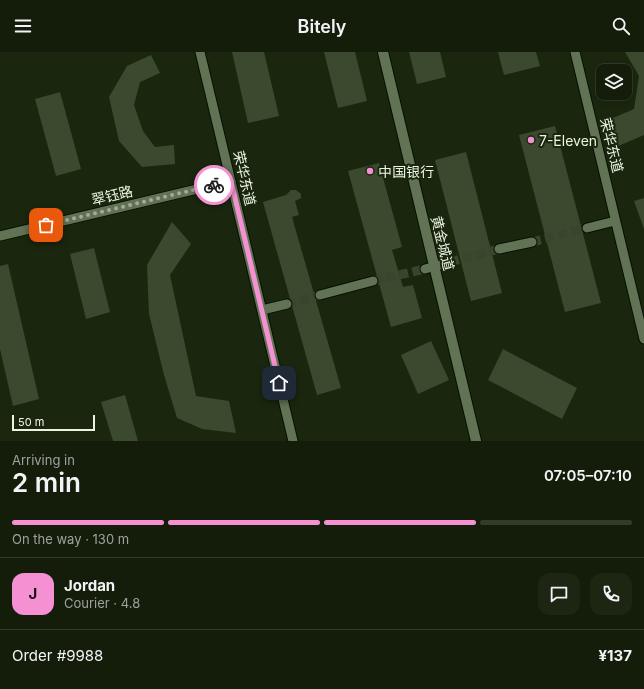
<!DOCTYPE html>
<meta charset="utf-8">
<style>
body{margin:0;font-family:Inter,"Noto Sans SC",sans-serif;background:#1d2613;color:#f1f3f6;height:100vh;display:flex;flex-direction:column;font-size:15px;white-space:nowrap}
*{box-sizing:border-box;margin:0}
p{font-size:13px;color:#9da29c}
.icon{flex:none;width:22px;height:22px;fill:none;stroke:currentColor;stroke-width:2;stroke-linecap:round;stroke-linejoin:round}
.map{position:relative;height:389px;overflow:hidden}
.side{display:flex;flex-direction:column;background:#141d0a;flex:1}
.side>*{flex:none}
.tools{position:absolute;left:596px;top:12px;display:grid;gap:8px}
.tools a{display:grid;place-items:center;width:36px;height:36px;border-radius:8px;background:#141d0a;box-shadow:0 2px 6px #0003,0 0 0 1px #333b2b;font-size:20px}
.scale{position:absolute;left:12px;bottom:10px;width:83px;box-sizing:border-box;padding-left:4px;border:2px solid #ebf4e3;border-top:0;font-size:11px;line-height:14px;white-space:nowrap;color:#ebf4e3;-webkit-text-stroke:3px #1a270e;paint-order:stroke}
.pin{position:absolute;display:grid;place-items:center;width:34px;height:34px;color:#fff;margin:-17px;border-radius:8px;box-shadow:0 2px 6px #0006}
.courier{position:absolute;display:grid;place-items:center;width:40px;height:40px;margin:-20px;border:3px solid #f591d2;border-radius:50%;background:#fff;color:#222;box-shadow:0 1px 5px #0007}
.head em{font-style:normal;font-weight:600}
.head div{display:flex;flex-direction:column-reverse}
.head{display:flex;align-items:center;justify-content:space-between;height:68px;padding:0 12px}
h1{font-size:26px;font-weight:600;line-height:30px}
.bar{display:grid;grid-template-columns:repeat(4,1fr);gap:6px 4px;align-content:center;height:48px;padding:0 12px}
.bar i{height:5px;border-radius:3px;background:#333b2b}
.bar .on{background:#f591d2}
.bar p{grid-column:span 4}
.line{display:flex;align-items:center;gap:10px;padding:0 12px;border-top:1px solid #333b2b}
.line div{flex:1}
.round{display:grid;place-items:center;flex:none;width:42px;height:42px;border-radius:12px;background:#1d2613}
header{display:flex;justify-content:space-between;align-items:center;height:52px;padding:0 12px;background:#141d0a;font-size:18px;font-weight:600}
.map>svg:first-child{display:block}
.building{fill:#3b492e}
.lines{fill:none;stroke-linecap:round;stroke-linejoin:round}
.minor-tunnel{stroke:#39462e;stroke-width:9;stroke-dasharray:9 4.5;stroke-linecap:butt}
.minor-casing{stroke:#051000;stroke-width:11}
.tertiary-casing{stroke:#051000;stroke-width:12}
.minor{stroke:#627255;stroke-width:9}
.tertiary{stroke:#627255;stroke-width:10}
.done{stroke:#a2ac98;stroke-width:4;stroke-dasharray:0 7.2}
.route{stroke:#f591d2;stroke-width:5}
.poi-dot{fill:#f591d2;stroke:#1a270e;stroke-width:1.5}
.labels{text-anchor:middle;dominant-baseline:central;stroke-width:4;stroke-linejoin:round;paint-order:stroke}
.poi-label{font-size:14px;fill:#ebf4e3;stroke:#1a270e;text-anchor:start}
.street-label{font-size:14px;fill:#ebf4e3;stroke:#1a270e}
</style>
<header><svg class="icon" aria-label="menu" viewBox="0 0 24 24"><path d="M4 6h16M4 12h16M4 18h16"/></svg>Bitely<svg class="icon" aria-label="search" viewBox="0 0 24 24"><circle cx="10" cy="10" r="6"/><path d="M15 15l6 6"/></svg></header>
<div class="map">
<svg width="644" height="389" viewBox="0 0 644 389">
<rect width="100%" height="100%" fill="#1a270e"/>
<g class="building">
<polygon points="232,0 264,0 279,64 248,71"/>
<polygon points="324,0 355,0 367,49 338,56"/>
<polygon points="409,0 440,0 446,25 417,32"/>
<polygon points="498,0 536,0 540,14 504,23"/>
<polygon points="625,0 644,0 644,83 616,95 606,69 634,57 639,24"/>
<polygon points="151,3 160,21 140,30 134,53 143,79 155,95 174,93 175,112 142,115 119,89 109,45 127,14"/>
<polygon points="60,40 81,117 56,124 35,47"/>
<polygon points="555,74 601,251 565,260 519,83"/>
<polygon points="466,100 502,241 471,249 435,108"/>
<polygon points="379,111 402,195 392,198 403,235 413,233 422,266 391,275 348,119"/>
<polygon points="291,138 296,138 301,142 301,146 295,149 299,163 292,165 341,336 317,343 263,150 286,143"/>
<polygon points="644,146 644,177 634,149"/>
<polygon points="172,170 191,192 170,223 196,344 229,349 236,381 202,377 177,366 164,323 149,262 147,213"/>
<polygon points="94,196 110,260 86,267 70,202"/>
<polygon points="8,212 39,347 13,354 0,297 0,214"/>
<polygon points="431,289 449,328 418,342 401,303"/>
<polygon points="503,297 577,336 562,367 488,328"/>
<polygon points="125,343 138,389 113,389 101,350"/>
</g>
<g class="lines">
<g class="minor-tunnel">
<polyline points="532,190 587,176"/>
<polyline points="450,210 499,197"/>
<polyline points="373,229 425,217"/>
<polyline points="287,252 320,243"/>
</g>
<defs>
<g id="minor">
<polyline points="200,0 293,389"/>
<polyline points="575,0 644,287"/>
<polyline points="587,176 615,169"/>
<polyline points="0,184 231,129"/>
<polyline points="499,197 532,190"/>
<polyline points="425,217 450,210"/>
<polyline points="320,243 373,229"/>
<polyline points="262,258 287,252"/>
</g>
<polyline id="tertiary" points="383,0 476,389"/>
</defs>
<use href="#minor" class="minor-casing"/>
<use href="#tertiary" class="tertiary-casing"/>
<use href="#minor" class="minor"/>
<use href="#tertiary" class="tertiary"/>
</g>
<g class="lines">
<polyline class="done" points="46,173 214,133"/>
<polyline class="route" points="214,133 231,129 279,331"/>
</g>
<g class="poi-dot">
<circle cx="531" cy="88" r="4"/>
<circle cx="370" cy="119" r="4"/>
</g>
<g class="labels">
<g class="poi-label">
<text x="539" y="88">7-Eleven</text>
<text x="378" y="119">中国银行</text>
</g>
<g class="street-label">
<text transform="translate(612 93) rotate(76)">荣华东道</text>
<text transform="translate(245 126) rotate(77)">荣华东道</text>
<text transform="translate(112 143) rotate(-13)">翠钰路</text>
<text transform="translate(443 191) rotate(76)">黄金城道</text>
</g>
</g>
</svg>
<div class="tools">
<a><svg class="icon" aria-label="layers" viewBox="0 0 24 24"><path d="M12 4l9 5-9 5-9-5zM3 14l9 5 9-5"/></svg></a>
</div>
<div class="scale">50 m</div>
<div class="pin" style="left:46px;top:173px;background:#ea580c"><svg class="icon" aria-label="bag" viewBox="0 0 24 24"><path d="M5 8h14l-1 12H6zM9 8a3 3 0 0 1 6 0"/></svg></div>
<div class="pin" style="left:279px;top:331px;background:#1f2937"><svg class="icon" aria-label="home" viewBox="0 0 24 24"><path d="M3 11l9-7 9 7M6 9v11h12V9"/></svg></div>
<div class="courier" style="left:214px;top:133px"><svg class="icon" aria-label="bike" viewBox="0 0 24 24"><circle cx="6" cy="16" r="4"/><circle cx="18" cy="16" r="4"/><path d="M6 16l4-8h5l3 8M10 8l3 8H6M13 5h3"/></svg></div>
</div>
<section class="side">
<div class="head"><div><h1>2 min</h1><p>Arriving in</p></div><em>07:05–07:10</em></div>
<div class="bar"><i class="on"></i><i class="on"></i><i class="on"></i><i></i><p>On the way · 130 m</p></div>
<div class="line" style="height:72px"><b class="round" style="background:#f591d2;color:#111">J</b><div><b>Jordan</b><p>Courier · 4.8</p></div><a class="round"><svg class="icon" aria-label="chat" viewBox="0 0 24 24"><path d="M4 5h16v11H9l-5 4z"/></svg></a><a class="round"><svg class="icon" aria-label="phone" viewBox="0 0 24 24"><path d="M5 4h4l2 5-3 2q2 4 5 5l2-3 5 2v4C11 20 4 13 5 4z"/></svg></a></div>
<div class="line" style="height:52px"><div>Order #9988</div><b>¥137</b></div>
</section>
